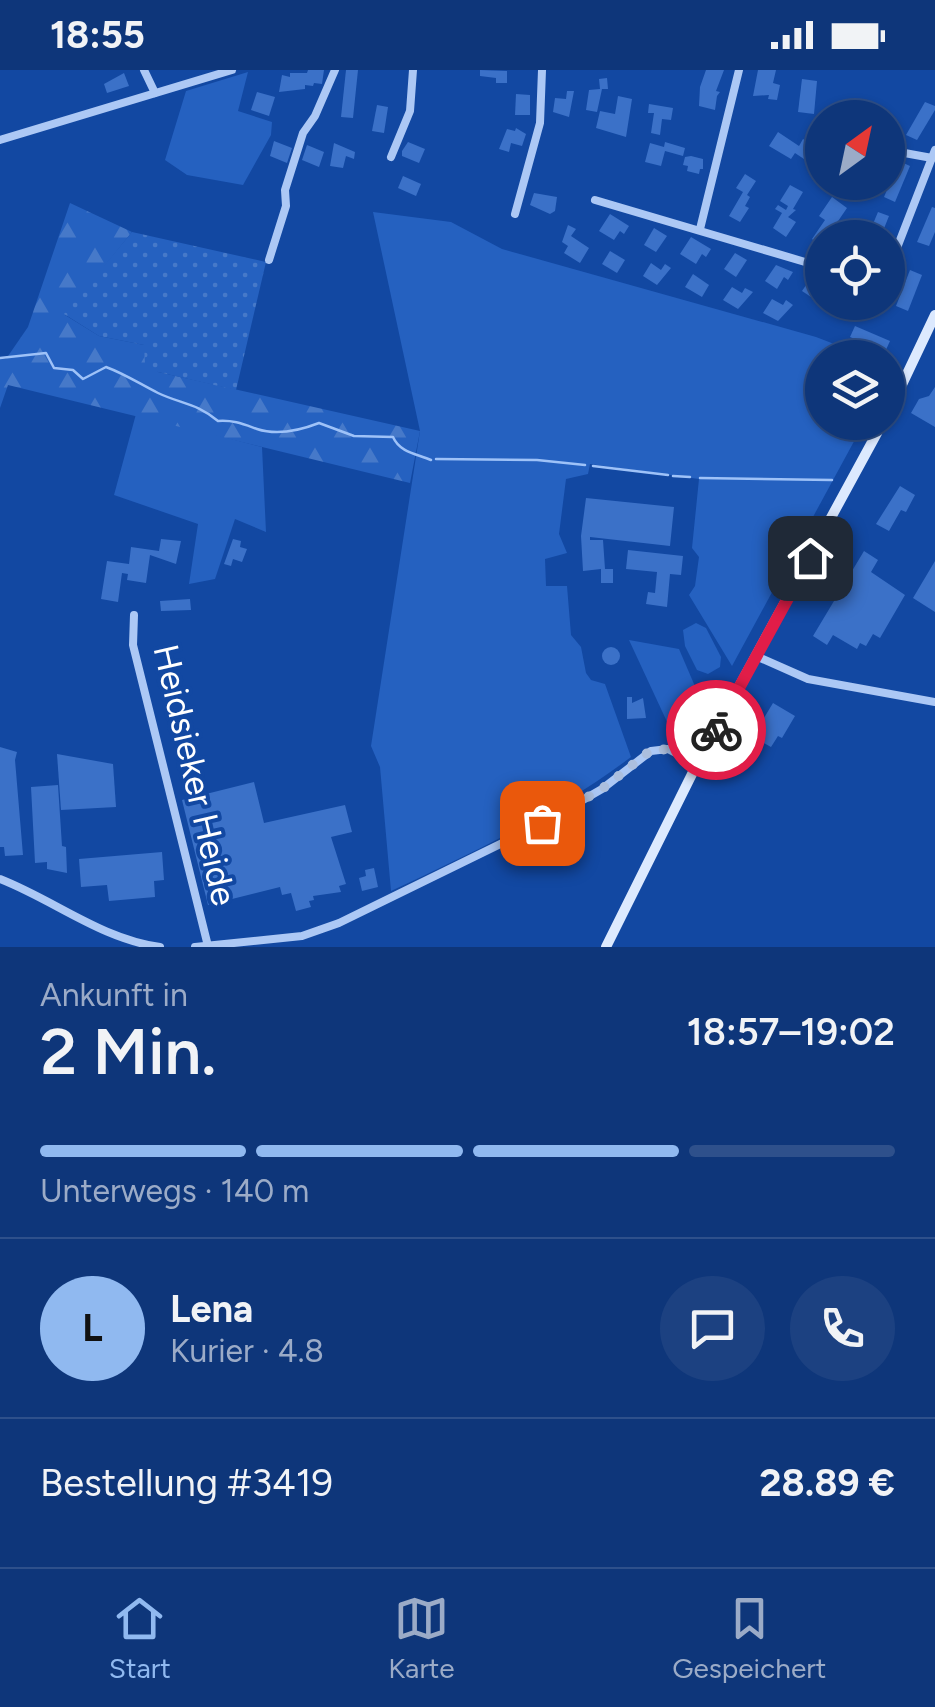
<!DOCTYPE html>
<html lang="de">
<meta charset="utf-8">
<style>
body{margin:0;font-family:Figtree,sans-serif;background:#1c4181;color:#f1f3f6;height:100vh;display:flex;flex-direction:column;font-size:38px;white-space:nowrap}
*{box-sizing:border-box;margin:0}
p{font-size:32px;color:#9babc7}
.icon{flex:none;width:55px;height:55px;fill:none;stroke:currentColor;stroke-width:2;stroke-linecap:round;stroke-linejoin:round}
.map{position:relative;height:877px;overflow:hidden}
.drawer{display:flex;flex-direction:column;background:#0e367a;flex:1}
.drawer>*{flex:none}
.needle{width:65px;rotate:33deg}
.tools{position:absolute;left:805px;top:30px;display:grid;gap:20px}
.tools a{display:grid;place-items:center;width:100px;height:100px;border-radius:50%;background:#0e367a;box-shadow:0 2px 8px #0004,0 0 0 2px #2e508b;font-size:50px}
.pin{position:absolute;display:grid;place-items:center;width:85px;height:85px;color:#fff;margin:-42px;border-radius:20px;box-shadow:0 5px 15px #0006}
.courier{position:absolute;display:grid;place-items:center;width:100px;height:100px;margin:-50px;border:8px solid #e11d48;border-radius:50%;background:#fff;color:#222;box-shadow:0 2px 12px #0007}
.head em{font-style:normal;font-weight:600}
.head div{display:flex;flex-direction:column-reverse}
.head{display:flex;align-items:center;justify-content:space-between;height:170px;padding:0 40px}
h1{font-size:65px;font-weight:600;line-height:75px}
.bar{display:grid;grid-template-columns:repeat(4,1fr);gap:15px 10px;align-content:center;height:120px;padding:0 40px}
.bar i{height:12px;border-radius:8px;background:#2e508b}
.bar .current{background:#90b9f0}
.bar p{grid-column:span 4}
.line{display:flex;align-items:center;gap:25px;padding:0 40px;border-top:2px solid #2e508b}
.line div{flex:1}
.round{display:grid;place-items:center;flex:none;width:105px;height:105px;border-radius:52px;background:#1c4181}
.status{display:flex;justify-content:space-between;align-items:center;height:70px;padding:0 50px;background:#0e367a;direction:ltr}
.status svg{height:28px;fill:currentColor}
.tabs{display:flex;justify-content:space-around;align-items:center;height:140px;border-top:2px solid #2e508b;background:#0e367a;font-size:28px;color:#9babc7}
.tabs a{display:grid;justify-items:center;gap:5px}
.tabs .current{color:#90b9f0}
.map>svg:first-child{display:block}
.grass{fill:#2561c0}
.forest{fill:url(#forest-firs)}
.garden{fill:url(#garden-dots)}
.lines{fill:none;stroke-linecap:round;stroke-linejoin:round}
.stream{stroke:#9ec2f8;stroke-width:2.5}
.building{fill:#3b71c8}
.street{stroke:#acc8f5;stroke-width:8}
.secondary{stroke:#dce9fe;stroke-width:10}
.done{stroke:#acbfde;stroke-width:10;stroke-dasharray:0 18}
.route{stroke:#e11d48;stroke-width:12}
.labels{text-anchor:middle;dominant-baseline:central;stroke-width:8;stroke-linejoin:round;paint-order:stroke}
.street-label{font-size:35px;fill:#fff;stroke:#1248a2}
</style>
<div class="status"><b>18:55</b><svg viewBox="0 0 49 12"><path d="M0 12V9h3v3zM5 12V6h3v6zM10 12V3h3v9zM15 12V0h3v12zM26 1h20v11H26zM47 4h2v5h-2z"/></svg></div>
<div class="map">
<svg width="935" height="877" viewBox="0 0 935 877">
<defs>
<pattern id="forest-firs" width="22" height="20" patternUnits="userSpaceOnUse" patternTransform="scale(2.5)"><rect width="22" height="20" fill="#2561c0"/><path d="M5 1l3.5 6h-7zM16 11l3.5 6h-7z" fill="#4679c9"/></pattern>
<pattern id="garden-dots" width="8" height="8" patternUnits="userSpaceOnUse" patternTransform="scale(2.5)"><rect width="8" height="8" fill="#2561c0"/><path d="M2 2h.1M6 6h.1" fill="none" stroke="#4679c9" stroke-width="1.8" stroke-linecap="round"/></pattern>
</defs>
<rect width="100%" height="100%" fill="#1248a2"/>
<g class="grass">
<polygon points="248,2 238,41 272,52 271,65 243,115 187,105 165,90 186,21"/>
<path d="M373,142L451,152L502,179L816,267L868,287L822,288V352L864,353L732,596L689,525L695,516L699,487L692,478L699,409L590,394L588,404L566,409L559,464L567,483L545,489L546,516H567L571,565L581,577L586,603L591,610L605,614L631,687C557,743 474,782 391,821L380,697L371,676L420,361Z"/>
<polygon points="136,344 262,377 266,462 235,449 215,509 189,514 198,454 114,425"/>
<polygon points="696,553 706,558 721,587 720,597 708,604 697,600 685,576 683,560"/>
<polygon points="629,570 679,579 706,642 694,663 675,669"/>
</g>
<polygon class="forest" points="70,133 132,162 65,245 99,266 144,275 158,302 420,361 410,413 8,315 0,338 0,289 6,289 28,257"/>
<polygon class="garden" points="132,162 266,192 236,320 158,302 145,294 144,275 99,266 64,244"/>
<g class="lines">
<g class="stream">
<path d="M0,288L46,283L54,298L73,300L83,309L106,297C125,304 140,314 158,323C181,334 197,333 218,351C234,350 243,354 257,359C278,366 301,360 319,353L354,366L393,367C400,383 418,384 431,390"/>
<polyline points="436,389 537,390 585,395"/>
<polyline points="593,396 668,405"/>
<polyline points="673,406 690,407"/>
<polyline points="700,408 832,410"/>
</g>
</g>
<g class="building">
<polygon points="308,0 324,0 322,14 314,13 313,16 305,15 305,19 279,22 282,5 290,7 290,3 307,3"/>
<polygon points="346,0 358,0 353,48 341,47"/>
<polygon points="480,0 507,1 507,13 496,13 496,8 480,6"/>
<polygon points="706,0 724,0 716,21 720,22 717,26 715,40 699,36 700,17"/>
<polygon points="758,0 776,0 773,13 780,15 777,30 768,29 769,25 753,26"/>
<polygon points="124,3 129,16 107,23 104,14"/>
<polygon points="607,8 608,19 602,19 597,42 586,40 589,20 600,19 599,9"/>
<polygon points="802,9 817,11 814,44 798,42"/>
<polygon points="567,21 574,21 569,47 553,42 555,28 566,29"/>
<polygon points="257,22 275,27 269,46 251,40"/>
<polygon points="516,24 530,25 530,45 515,45"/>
<polygon points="618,26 632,29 626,67 596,58 600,41 615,44"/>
<polygon points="925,32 935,36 935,40 917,70 906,65"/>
<polygon points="649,34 673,38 671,50 662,49 660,65 651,63 654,43 648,43"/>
<polygon points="377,35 388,37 384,63 372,61"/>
<polygon points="516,58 526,64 522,76 511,73 509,82 499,79 507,59 515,61"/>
<polygon points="778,62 799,76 803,69 822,81 822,92 820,91 816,97 795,83 791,89 769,76"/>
<polygon points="274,71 292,78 287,93 270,86"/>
<polygon points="408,72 425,79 419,93 402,86 402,81"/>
<polygon points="665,72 685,78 683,86 665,81 661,96 645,92 650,73 664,77"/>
<polygon points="334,73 355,82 354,89 346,86 343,98 330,96"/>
<polygon points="307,75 324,82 319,97 302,90"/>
<polygon points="691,86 703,89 703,99 700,99 699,104 687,101 688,96 683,95 685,87"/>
<polygon points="899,91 910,96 895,132 884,127"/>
<polygon points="745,104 756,111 747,125 750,127 745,136 749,138 740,152 729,146 743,122 736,118"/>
<polygon points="403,106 421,114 416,126 398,118"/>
<polygon points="790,115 803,122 793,139 796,140 788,147 796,152 786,167 773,158 782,143 775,139 778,135 786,140 788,136 780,131"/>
<polygon points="534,123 557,127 555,141 550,144 530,135"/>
<polygon points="832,127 847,138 834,157 840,161 835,168 822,168 822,177 812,169 825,150 819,146"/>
<polygon points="932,137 935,138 935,162 929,176 917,172"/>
<polygon points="878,142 889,146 881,166 867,168"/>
<polygon points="610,144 629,156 624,164 620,161 614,170 599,161"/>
<polygon points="568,155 576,159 571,166 589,178 580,193 564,183 568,176 562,172"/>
<polygon points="654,158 667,166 656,182 644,175"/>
<polygon points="691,167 711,179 706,187 702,184 696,194 680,184"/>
<polygon points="610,181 625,190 617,203 602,194"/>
<polygon points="735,183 747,190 736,207 724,199"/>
<polygon points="651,193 661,200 665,194 671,198 657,215 643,206"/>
<polygon points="776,195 793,202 788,210 784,207 777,219 765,211"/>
<polygon points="910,200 922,205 908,241 896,236"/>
<polygon points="693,204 709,215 702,227 685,217"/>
<polygon points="813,205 822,211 822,222 817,231 802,221"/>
<polygon points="732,217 742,223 745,218 753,222 738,239 723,230"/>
<polygon points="772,229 783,235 786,230 793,235 778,251 763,243"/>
<polygon points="855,256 890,271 885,282 850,267"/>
<polygon points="935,317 935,357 911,343 919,329 929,326"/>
<polygon points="900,416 915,425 906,442 901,440 889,461 876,454"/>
<polygon points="586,428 674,437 670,476 590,467 590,470 603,470 605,499 613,499 613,513 601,513 601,499 583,501 581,466"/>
<polygon points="161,469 181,471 176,494 150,485 146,513 127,510 128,504 122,503 118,532 101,529 107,491 129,494 131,477 159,481"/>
<polygon points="233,469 241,471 240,477 247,479 242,492 233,489 231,496 224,494"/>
<polygon points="628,480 683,486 681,505 670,504 667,537 646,534 648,522 655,523 657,502 626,499"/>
<polygon points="864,481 878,490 871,502 905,525 880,568 873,564 866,576 860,573 857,579 833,565 827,575 813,566"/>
<polygon points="935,491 935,542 913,528"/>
<polygon points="190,529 191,540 161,541 160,531"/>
<circle cx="611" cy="586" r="9"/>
<polygon points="627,627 632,627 632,633 643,628 646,648 627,649"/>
<polygon points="773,633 795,646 782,668 778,666 771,677 755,668 755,663"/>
<polygon points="0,677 17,682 15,690 23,785 5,786 4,777 0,777"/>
<polygon points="57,684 113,694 116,737 61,740"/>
<polygon points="254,712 264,753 345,735 352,762 331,767 346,814 339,816 341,822 313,826 314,830 309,831 311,837 296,841 291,823 282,825 280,817 208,835 182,730"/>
<polygon points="58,715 62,776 66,777 67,803 47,799 47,792 35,793 31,717"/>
<polygon points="162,782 164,810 154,811 155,827 109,831 107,815 81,817 79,789"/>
<polygon points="374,798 378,817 362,821 359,808 366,806 365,800"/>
</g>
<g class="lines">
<g class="street">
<polyline points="144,0 155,23"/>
<polyline points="0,70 232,0"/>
<polyline points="888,80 932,88"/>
<polyline points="391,87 410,41 413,0"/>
<polyline points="595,130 822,197"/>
<polyline points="515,144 540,53 542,0"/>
<polyline points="700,159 739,0"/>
<polyline points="269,190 286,136 285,120 303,63 315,46 335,0"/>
<polyline points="888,201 935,80"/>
<polyline points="134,545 133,575 208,876"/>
<polyline points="756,586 808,609 935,632"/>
<path d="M0,809C54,830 101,869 160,877"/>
<polyline points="195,877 302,866 339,853 543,753 602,719 651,681 668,679 697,694"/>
</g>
<g class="secondary">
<polyline points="888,344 935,245"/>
<polyline points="606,877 697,694 883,352"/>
</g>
</g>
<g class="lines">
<polyline class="done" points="542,753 602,719 650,681 668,679 698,694 716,660"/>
<polyline class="route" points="716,660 810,488"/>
</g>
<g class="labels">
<g class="street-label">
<text transform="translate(195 705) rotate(77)">Heidsieker Heide</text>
</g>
</g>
</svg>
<div class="tools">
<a><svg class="needle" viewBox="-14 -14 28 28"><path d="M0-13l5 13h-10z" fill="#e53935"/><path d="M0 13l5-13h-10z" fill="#9babc7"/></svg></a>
<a><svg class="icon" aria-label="locate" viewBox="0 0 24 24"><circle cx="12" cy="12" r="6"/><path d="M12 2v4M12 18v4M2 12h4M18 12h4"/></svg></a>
<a><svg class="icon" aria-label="layers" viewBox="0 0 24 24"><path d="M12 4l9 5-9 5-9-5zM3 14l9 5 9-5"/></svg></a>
</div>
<div class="pin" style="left:542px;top:753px;background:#ea580c"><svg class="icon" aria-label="bag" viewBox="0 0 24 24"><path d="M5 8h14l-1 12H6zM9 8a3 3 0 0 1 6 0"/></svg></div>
<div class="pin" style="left:810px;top:488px;background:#1f2937"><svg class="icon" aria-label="home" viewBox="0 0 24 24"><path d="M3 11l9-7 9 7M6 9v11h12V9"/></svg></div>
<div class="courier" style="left:716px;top:660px"><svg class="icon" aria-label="bike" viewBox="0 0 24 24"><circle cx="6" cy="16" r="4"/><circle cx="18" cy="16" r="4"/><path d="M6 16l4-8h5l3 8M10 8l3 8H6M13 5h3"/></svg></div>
</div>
<section class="drawer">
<div class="head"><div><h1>2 Min.</h1><p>Ankunft in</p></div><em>18:57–19:02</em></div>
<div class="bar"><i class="current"></i><i class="current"></i><i class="current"></i><i></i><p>Unterwegs · 140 m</p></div>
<div class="line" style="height:180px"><b class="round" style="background:#90b9f0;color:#111">L</b><div><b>Lena</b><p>Kurier · 4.8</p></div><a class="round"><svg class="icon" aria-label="chat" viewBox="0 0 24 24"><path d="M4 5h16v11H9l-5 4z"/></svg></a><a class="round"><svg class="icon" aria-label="phone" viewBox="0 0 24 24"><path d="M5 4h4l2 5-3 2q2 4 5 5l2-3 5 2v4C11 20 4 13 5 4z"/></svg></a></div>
<div class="line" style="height:130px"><div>Bestellung #3419</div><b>28.89 €</b></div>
</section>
<nav class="tabs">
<a class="current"><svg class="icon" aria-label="home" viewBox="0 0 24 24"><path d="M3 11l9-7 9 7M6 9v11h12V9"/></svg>Start</a>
<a><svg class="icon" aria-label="map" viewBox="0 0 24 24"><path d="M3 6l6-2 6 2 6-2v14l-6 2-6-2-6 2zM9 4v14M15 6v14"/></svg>Karte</a>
<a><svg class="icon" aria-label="saved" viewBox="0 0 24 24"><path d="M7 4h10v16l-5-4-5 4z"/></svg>Gespeichert</a>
</nav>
